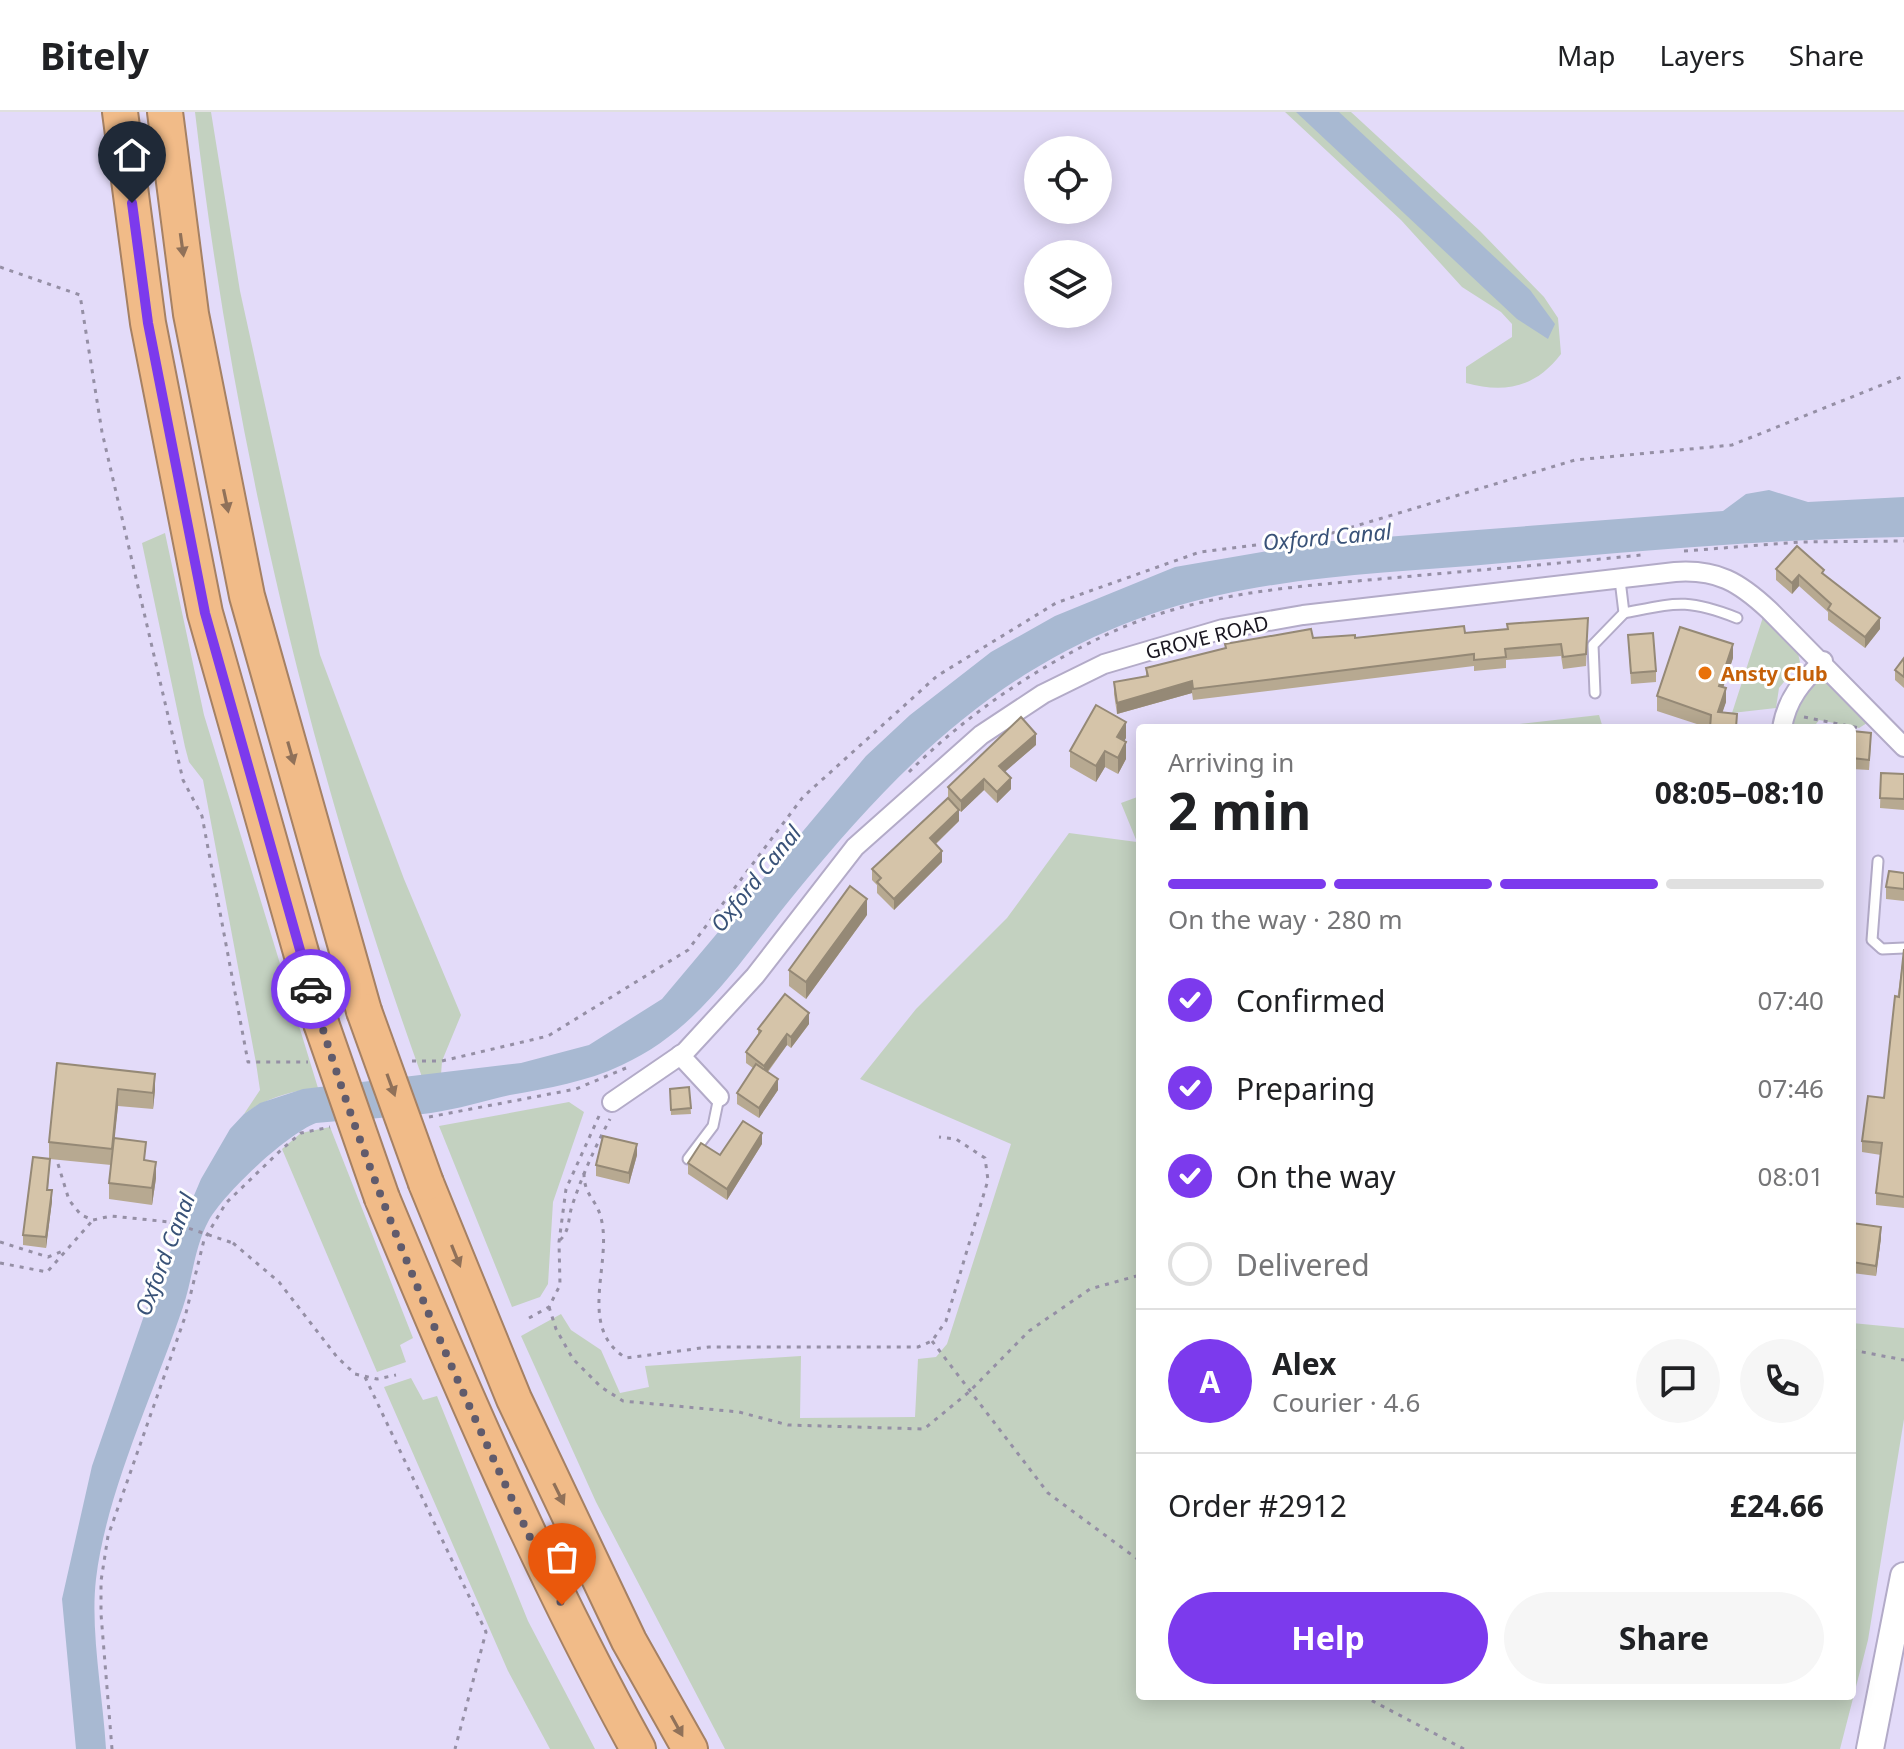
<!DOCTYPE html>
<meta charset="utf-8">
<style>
body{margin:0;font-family:"Noto Sans",sans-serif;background:#f6f6f6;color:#202124;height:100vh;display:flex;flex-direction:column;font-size:30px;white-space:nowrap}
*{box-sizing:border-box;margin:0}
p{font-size:26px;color:#757577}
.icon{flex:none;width:44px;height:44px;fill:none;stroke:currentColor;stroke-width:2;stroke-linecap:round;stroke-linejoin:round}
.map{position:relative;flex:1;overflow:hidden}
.panel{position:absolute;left:1136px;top:612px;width:720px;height:976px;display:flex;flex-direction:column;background:#fff;border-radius:8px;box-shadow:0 4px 20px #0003}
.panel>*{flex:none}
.fabs{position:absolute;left:1024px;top:24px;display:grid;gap:16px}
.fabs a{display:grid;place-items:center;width:88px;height:88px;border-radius:50%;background:#fff;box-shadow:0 4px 20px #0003;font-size:40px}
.pin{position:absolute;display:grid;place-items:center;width:68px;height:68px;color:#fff;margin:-82px -34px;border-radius:50% 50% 50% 0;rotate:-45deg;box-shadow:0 0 8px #0007}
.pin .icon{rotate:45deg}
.courier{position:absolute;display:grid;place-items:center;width:80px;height:80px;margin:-40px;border:6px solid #7c3aed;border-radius:50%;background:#fff;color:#222;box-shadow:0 2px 10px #0007}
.overview em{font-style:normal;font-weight:700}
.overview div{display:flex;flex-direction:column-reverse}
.overview{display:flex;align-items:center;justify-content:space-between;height:136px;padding:0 32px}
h1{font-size:52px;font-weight:700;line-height:60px}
.bar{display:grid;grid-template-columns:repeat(4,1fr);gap:12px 8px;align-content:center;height:96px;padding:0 32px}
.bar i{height:10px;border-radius:6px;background:#e0e0e0}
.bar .active{background:#7c3aed}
.bar p{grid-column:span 4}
.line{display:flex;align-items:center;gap:20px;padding:0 32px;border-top:2px solid #e0e0e0}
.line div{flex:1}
.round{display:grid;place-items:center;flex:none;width:84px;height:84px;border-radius:42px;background:#f6f6f6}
ol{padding:0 32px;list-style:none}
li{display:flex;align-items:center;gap:24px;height:88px}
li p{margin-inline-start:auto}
li .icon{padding:8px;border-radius:50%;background:#7c3aed;color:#fff;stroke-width:4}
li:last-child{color:#757577}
li i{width:44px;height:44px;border:4px solid #e0e0e0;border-radius:50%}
.primary-button{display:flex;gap:16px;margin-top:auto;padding:16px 32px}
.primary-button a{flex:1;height:92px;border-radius:48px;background:#7c3aed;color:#fff;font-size:32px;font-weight:700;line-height:92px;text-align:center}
.primary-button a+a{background:#f6f6f6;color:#202124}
header{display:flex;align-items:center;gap:48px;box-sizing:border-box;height:112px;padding:0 40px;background:#fff;border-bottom:2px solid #e0e0e0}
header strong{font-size:38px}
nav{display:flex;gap:44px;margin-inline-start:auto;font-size:28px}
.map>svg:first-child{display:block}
.green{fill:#c3d1c0}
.water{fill:#a8b9d2}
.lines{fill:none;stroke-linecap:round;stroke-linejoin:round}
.service-casing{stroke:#b3abc8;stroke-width:13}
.minor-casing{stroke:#b3abc8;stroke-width:22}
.secondary-casing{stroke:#b3abc8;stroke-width:30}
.motorway-casing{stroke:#a58164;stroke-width:38}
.path{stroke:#958fa5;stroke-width:3;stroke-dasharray:4 6;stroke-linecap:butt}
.service{stroke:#fff;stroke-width:9}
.minor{stroke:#fff;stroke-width:18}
.secondary{stroke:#fff;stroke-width:26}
.motorway{stroke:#f1bb88;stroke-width:34}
.motorway-bridge-casing{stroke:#a58164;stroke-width:38;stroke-linecap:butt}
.path-bridge{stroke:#958fa5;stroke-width:3;stroke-dasharray:4 6;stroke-linecap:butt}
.motorway-bridge{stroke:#f1bb88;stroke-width:34}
.wall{fill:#b7a991}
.shaded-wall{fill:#958976}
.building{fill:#d5c4a9;stroke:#958976;stroke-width:2}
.oneway{fill:#907159}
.done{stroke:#605b6c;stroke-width:8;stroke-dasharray:0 14.4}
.route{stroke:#7c3aed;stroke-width:10}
.food-dot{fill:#e8710a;stroke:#fff;stroke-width:3}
.labels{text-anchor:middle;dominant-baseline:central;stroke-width:6;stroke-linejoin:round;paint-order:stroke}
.street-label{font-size:20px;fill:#191620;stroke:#fff}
.food-label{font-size:20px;font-weight:bold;fill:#c56008;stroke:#fff;text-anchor:start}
.water-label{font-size:22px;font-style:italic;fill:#395278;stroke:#fff}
</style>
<header>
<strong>Bitely</strong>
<nav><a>Map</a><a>Layers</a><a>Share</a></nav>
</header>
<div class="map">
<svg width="1904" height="1637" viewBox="0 0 1904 1637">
<rect width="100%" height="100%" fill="#e3dbf9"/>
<g class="green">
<path d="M195,0H211L240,179L320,543L404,767L461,903L442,949L441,963L422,965C310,653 233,329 195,0Z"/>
<path d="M1285,0H1351L1480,119L1544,185L1558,206L1561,242C1536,275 1505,282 1466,271V255L1512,225V212L1501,200L1462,175L1401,108Z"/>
<path d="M165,421L204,603L318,976C290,979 267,986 244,1002L260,978L256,951L203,668L189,650L185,635L142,431Z"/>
<polygon points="1763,505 1797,537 1800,550 1779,576 1776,596 1732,601"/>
<polygon points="1817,560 1823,563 1867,611 1859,616 1819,608 1813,616 1785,616"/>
<polygon points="1599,603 1603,616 1483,616"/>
<polygon points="1140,684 1140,1584 1852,1584 1852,1211 1904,1216 1904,1307 1868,1528 1840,1637 725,1637 596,1390 521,1224 561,1202 571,1218 601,1238 620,1281 649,1275 645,1254 801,1244 800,1306 915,1305 918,1247 936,1245 947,1232 1011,1032 860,967 916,897 1007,806 1069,721 1137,730 1121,691"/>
<polygon points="569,990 584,1000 553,1090 548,1172 540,1185 512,1195 439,1014"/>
<polygon points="330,1015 413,1226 400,1233 406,1250 377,1260 282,1037 301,1021"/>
<polygon points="411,1266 423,1288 437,1284 528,1509 595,1637 550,1637 508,1559 384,1275"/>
</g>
<g class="water">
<polygon points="1296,0 1339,0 1530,178 1555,212 1548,227 1517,207"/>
<path d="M1769,378L1808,390L1904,385V425C1769,427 1637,439 1503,451C1339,466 1202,463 1053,546C949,604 872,688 797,779C744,843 701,917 622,953C586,970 549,976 510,983C484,989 458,997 431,1001C393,1006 354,1007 316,1011C287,1022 224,1081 209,1108C194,1135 193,1166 183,1195C155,1278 106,1381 96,1467C90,1519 103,1584 106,1637H76L62,1487L92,1354L148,1192L201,1067L230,1017L244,1002L260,991L303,977L521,951L589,933L662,887L866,644L910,603L991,540L1055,504L1175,455L1320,430L1723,399L1746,382Z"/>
</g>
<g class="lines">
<defs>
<g id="service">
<path d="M1620,468L1624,501C1676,491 1686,486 1737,506"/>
<polyline points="1595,581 1593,533 1624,501"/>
<polyline points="1878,749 1872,828 1882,837 1904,836"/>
<polyline points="688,1047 713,1014 719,985"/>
</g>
<g id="minor">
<path d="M1782,616C1787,586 1802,570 1823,549"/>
<polyline points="680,943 719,985"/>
<path d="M612,990L685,940L755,864L855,735L981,623L1043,582L1104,552L1223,517L1303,503L1675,460C1717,457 1739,470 1769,498L1904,635"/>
</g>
<polyline id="secondary" points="1870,1637 1904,1464"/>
<g id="motorway">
<polyline points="120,0 148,211 205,501 321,911"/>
<polyline points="165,0 191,202 247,484 364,899"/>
<polyline points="426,1071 514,1287 629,1529 690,1637"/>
<path d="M382,1086C460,1274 540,1459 638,1637"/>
</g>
</defs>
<use href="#service" class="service-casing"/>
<use href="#minor" class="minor-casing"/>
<use href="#secondary" class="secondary-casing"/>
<use href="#motorway" class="motorway-casing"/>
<g class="path">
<polyline points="0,155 80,183 102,320 183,668 202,704 248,950 308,950"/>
<polyline points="1684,439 1800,430 1904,429"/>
<polyline points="1804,605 1859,616"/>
<path d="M909,660C966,603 1035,556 1108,522C1193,482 1288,475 1380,467C1467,459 1554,452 1641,443"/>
<polyline points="412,949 442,949 548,924 688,838 803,685 937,564 1056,491 1200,440 1319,425 1575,348 1732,333 1904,264"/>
<polyline points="429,1005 576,977 626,956"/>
<polyline points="58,1052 69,1088 81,1103 93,1108 111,1104 170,1110"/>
<path d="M584,1061C584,1084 596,1086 601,1106C613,1151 576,1215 626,1246L709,1235H918L932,1229L946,1209L988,1068L985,1046L956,1027L939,1025"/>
<path d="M560,1128C570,1119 568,1106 572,1094C582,1064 595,1035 610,1007"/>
<polyline points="0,1130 48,1145 65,1138"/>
<polyline points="233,1131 279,1170 337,1245 355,1262 377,1267 396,1263"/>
<polyline points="0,1151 47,1160 93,1108"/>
<polyline points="549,1195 556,1217 573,1247 601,1275 623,1289 739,1300 788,1313 924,1317 969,1280 1029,1219 1090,1177 1140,1163"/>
<polyline points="529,1206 549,1195 560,1173 559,1130 566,1077 599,1004"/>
<polyline points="932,1229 1048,1381 1140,1449"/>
<polyline points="1852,1238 1904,1248"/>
<polyline points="365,1265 486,1520 455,1637"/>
<polyline points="1363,1584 1464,1637"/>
<polyline points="112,1637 101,1502 101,1469 108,1424 185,1205 204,1128 226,1091 282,1037 301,1021 330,1015"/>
</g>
<use href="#service" class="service"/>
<use href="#minor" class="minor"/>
<use href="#secondary" class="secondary"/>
<use href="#motorway" class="motorway"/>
<defs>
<g id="motorway-bridge">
<polyline points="364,899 426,1071"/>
<polyline points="321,911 382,1086"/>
</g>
</defs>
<use href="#motorway-bridge" class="motorway-bridge-casing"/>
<polyline class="path-bridge" points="170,1110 233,1131"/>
<use href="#motorway-bridge" class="motorway-bridge"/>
</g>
<g class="wall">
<polygon points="1776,457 1824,463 1880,517 1865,536 1828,508 1828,500 1799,474 1792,482 1776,468"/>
<polygon points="1588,506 1586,554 1563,557 1561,544 1506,548 1506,556 1474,559 1474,554 1193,588 1192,581 1117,602 1114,582 1114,570 1146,564 1146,556 1313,526 1355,526 1465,521 1507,517"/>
<polygon points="1628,523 1656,559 1656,570 1631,572"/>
<polygon points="1733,546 1723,575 1726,590 1722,600 1737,602 1737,616 1709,616 1657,599 1657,584"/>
<polygon points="1904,546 1904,576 1895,568 1895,558"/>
<polygon points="1852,619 1871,631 1869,658 1852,657"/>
<polygon points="1126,626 1124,629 1126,647 1118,662 1105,655 1096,670 1070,655 1070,639"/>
<polygon points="1036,633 1004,660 1011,677 997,691 984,678 961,700 948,686 948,675"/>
<polygon points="1881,661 1904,662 1904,698 1880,696"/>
<polygon points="959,709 936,732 942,750 894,798 877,781 877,773 872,768 872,757"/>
<polygon points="1904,761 1904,789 1886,787 1886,775"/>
<polygon points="867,803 806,887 789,874 789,858"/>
<polygon points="1904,837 1904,1096 1876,1093 1876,1081 1881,1043 1862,1040 1862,1029 1884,986"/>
<polygon points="809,912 791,936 787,933 768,960 778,978 759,1006 737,992 737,981 753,956 746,951 746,940 758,923 758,917"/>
<polygon points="57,951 155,978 153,997 118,994 114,1026 146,1049 156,1066 152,1093 109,1087 109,1071 111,1053 50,1047 48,1078 52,1089 46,1136 23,1133 23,1123 49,1046 49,1030"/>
<polygon points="689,975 691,1002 671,1003 670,977"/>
<polygon points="762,1032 727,1088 688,1062 688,1051"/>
<polygon points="637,1043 629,1072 596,1064 596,1053"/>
<polygon points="1852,1111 1881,1126 1876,1164 1852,1161"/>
</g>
<g class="shaded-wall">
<polygon points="1799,463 1799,474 1792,482 1792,471"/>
<polygon points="1880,506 1880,517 1865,536 1865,525"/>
<polygon points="1733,532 1733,546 1719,588 1719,574"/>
<polygon points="1192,569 1192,581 1117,602 1117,591"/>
<polygon points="1726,576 1726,590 1718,614 1718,600"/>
<polygon points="1126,610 1126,626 1117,642 1117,625"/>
<polygon points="1036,622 1036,633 999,665 999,654"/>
<polygon points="1126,630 1126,647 1118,662 1118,646"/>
<polygon points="1105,639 1105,655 1096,670 1096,654"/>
<polygon points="1011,666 1011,677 997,691 997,680"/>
<polygon points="984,667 984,678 961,700 961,689"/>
<polygon points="959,698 959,709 930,737 930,726"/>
<polygon points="942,739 942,750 894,798 894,787"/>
<polygon points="867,787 867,803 806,887 806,870"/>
<polygon points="809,901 809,912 791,936 791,925"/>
<polygon points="787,922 787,933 764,964 764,954"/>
<polygon points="155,962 155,978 153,997 153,981"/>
<polygon points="778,967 778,978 759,1006 759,996"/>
<polygon points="118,977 118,994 112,1053 112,1037"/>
<polygon points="762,1021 762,1032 727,1088 727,1077"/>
<polygon points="637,1032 637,1043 629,1072 629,1061"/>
<polygon points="156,1050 156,1066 152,1093 152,1076"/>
<polygon points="52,1078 52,1089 46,1136 46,1125"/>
<polygon points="1881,1115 1881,1126 1876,1164 1876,1154"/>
</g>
<g class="building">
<polygon points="1797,434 1824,458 1822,461 1880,506 1865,525 1828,497 1831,492 1799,463 1792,471 1776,457"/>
<polygon points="1588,506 1586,542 1563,545 1561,532 1505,537 1506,545 1474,548 1474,542 1193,577 1192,569 1117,591 1114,570 1148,564 1146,556 1226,536 1225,532 1311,517 1313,526 1355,523 1355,526 1464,514 1465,521 1508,517 1507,512"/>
<polygon points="1680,515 1733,532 1719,574 1726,576 1718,600 1737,602 1736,616 1710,616 1711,603 1657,584"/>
<polygon points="1653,521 1656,559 1631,561 1628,523"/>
<polygon points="1904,546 1904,565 1895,558"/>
<polygon points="1096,593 1126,610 1117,625 1126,630 1118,646 1105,639 1096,654 1070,639"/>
<polygon points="1021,605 1036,622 999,654 1011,666 997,680 984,667 961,689 948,675"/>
<polygon points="1852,619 1871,621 1869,648 1852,646"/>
<polygon points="1881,661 1904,662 1904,687 1880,686"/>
<polygon points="948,686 959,698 930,726 942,739 894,787 877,770 881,766 872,757"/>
<polygon points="1889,759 1904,761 1904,777 1886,775"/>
<polygon points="850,774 867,787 806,870 789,858"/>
<polygon points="1904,837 1904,1085 1876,1081 1882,1031 1862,1029 1868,984 1884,986 1895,884 1899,885"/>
<polygon points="785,882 809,901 791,925 787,922 764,954 746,940 761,919 758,917"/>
<polygon points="57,951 155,962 153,981 118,977 112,1037 49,1030"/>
<polygon points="756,952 778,967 759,996 737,981"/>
<polygon points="689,975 691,996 671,998 670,977"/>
<polygon points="743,1009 762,1021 727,1077 688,1051 701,1031 720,1043"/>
<polygon points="603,1024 637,1032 629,1061 596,1053"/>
<polygon points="114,1026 146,1030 144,1048 156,1050 152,1076 109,1071"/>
<polygon points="33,1045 50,1047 47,1078 52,1078 46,1125 23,1123"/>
<polygon points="1852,1111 1881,1115 1876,1154 1852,1150"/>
</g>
<defs><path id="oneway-solid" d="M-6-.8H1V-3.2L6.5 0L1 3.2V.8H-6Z" transform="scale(2)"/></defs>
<g class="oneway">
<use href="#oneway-solid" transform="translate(182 133) rotate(82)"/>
<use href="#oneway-solid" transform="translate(226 389) rotate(78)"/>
<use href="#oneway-solid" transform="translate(291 641) rotate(74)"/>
<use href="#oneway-solid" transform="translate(391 973) rotate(70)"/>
<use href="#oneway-solid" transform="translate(456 1144) rotate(68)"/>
<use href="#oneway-solid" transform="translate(559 1382) rotate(64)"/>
<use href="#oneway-solid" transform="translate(677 1614) rotate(61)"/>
</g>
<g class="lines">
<path class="done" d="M311,877C372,1090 467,1293 562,1493"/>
<polyline class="route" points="132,91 148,211 205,501 311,877"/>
</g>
<circle class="food-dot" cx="1705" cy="561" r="8"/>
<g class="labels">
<g class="street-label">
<text transform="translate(1207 525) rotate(-14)">GROVE ROAD</text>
</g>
<g class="food-label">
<text x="1721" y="561">Ansty Club</text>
</g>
<g class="water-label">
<text transform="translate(1327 424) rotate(-5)">Oxford Canal</text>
<text transform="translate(755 766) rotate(-51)">Oxford Canal</text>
<text transform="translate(164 1142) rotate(-69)">Oxford Canal</text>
</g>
</g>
</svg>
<div class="fabs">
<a><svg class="icon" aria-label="locate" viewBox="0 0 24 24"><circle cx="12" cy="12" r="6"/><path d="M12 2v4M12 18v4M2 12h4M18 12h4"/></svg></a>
<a><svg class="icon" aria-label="layers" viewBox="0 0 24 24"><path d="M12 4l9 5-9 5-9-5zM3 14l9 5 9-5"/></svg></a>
</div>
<div class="pin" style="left:562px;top:1493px;background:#ea580c"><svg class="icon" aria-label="bag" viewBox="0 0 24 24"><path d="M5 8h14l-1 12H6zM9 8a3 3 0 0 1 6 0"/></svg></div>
<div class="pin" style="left:132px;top:91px;background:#1f2937"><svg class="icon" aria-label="home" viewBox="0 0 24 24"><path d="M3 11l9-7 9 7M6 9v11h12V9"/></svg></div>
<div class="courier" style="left:311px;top:877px"><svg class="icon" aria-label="car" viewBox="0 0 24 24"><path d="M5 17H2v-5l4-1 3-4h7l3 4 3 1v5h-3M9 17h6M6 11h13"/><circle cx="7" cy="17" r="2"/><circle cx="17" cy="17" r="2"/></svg></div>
<section class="panel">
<div class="overview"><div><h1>2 min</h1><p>Arriving in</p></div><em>08:05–08:10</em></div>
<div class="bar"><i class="active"></i><i class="active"></i><i class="active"></i><i></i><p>On the way · 280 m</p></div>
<ol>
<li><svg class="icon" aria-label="check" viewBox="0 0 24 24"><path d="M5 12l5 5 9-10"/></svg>Confirmed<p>07:40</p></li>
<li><svg class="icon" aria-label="check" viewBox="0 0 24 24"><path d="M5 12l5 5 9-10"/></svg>Preparing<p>07:46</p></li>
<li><svg class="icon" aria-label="check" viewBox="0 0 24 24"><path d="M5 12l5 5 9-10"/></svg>On the way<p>08:01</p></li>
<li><i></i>Delivered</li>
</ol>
<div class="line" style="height:144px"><b class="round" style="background:#7c3aed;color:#fff">A</b><div><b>Alex</b><p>Courier · 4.6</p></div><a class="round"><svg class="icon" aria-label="chat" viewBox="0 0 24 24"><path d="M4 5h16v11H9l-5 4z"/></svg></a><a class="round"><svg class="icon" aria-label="phone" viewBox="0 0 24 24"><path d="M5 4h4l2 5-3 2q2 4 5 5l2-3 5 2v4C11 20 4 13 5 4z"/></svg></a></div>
<div class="line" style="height:104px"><div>Order #2912</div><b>£24.66</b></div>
<div class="primary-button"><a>Help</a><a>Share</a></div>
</section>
</div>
